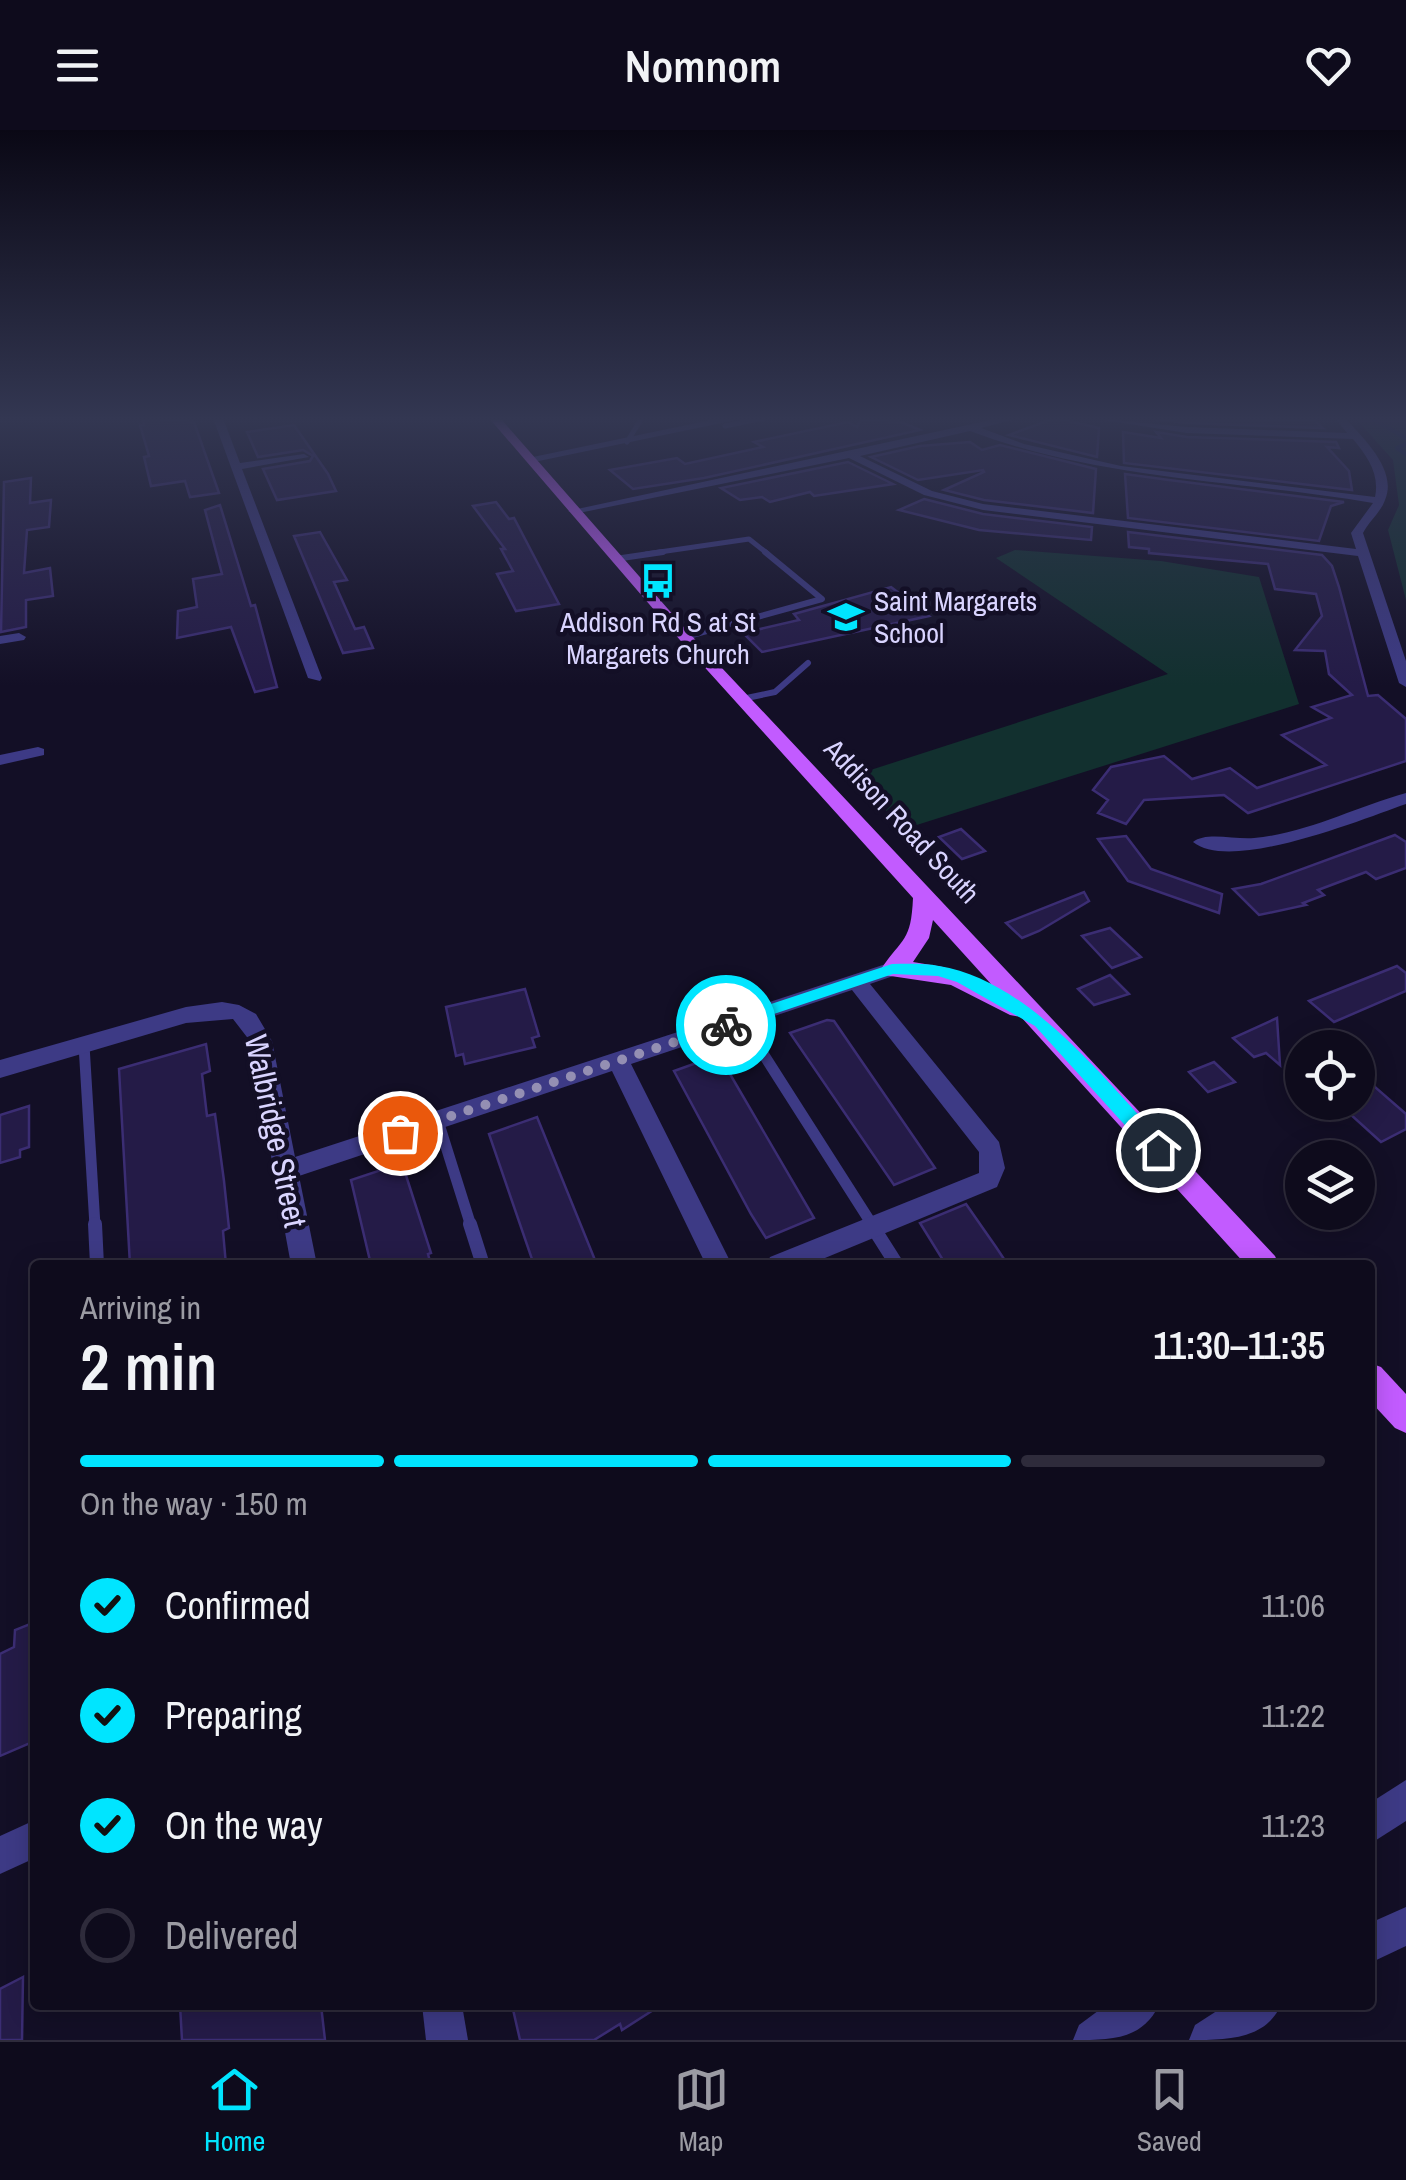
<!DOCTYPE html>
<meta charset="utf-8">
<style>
body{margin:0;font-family:"Archivo Narrow",sans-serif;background:#1c1929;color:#f1f3f6;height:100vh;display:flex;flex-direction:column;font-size:38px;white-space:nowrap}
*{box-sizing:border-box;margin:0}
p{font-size:32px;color:#9b9ba3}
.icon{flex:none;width:55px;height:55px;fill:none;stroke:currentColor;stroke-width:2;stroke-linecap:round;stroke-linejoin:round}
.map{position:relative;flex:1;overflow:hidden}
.details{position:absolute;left:30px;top:1130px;width:1345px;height:750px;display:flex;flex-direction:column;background:#0e0b1c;border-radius:10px;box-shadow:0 5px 25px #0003,0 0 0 2px #2e2b3b}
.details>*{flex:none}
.buttons{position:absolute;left:1285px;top:900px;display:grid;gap:20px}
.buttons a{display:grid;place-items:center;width:90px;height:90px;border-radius:50%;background:#0e0b1c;box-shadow:0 5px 25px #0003,0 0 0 2px #2e2b3b;font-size:50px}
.pin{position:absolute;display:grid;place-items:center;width:85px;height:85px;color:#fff;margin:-42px;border:5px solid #fff;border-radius:50%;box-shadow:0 2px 10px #0007}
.courier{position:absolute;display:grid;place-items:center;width:100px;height:100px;margin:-50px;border:8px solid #00e5ff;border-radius:50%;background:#fff;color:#222;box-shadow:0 2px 12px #0007}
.summary em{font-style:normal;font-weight:600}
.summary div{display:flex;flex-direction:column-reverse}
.summary{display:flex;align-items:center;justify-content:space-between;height:170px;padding:0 50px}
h1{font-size:65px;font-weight:600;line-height:75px}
.bar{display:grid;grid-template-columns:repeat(4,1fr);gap:15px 10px;align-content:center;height:120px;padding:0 50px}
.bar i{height:12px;border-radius:8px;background:#2e2b3b}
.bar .active{background:#00e5ff}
.bar p{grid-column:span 4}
ol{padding:0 50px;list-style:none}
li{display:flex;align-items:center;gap:30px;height:110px}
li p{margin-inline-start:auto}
li .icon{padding:10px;border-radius:50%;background:#00e5ff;color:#111;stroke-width:4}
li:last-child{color:#9b9ba3}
li i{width:55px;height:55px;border:5px solid #2e2b3b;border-radius:50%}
header{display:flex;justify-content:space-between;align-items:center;height:130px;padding:0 50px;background:#0e0b1c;font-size:45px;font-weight:600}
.menu{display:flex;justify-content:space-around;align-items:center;height:140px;border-top:2px solid #2e2b3b;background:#0e0b1c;font-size:28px;color:#9b9ba3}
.menu a{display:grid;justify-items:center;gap:5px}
.menu .active{color:#00e5ff}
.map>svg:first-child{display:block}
.green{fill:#12302f}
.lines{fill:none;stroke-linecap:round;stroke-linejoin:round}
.stream{stroke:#0c2248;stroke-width:4}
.building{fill:#241b47;stroke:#3b2d73;stroke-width:2.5}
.lane-far3{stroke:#3d3a85;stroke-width:5}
.lane-far2{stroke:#3d3a85;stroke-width:6}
.lane-far1{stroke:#3d3a85;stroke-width:11}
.lane{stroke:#3d3a85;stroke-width:14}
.street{fill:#3d3a85;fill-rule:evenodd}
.primary{fill:#c25bff;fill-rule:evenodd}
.route{fill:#00e5ff}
.done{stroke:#948fb3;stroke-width:10;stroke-dasharray:0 18}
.labels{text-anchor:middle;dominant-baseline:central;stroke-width:9;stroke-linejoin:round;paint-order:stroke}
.far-poi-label{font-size:28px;fill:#d9d4ff;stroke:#130f26;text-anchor:start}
.far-street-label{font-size:28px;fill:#d9d4ff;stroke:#130f26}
.street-label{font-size:32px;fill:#d9d4ff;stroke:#130f26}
</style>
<header><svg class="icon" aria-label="menu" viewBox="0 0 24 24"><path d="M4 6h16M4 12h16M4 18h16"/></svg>Nomnom<svg class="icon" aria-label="heart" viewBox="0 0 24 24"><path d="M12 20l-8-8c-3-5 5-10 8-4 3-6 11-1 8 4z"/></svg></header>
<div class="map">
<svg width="1406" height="1910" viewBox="0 0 1406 1910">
<rect width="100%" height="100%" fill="#130f26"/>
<g class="green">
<polygon points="1355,288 1398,288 1406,292 1406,470 1388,400 1399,375 1393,330"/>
<polygon points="1015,420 1161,431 1259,447 1299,574 904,699 852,646 1168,544 996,428"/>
</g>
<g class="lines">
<g class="stream">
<polyline points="1370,288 1406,308"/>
<polyline points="1406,314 1397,318 1406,324"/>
</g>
</g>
<g class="building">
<polygon points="143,288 194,292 219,363 190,367 185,351 151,356 144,327 149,326 140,295 144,295"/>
<polygon points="1055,288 1099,298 1097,327 1009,305"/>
<polygon points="1146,288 1314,290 1323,298 1187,293"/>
<polygon points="861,290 901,292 920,300 704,348 633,359 610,340 677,328 685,334 763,317 754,312 848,292 857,297"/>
<polygon points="294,295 328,344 336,361 277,370 263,339 310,331 313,326 303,320 258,327 247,302"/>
<polygon points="1123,302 1161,308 1156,302 1187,307 1336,312 1339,318 1327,317 1349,341 1352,360 1124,333"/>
<polygon points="970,312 982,320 1000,315 1096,339 1093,383 984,370 944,360 984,342 983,340 918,350 871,327 920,316"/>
<polygon points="848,332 893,354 814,366 810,362 770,372 762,367 740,370 721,358"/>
<polygon points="1125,344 1169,350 1344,372 1331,376 1319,411 1128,388"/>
<polygon points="31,348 30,373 51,370 49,397 27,400 24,443 50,438 53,466 26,470 26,497 1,502 4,352"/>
<polygon points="924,369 983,384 1092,397 1091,410 979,400 899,380"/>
<polygon points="496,372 509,389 514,388 559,474 516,481 497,444 513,441 501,419 505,419 473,376"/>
<polygon points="220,375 251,476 255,475 277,557 255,562 231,497 177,508 178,481 197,477 193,449 222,444 205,380"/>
<polygon points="320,402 347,450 334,452 355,499 364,497 373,518 343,523 294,406"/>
<polygon points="1128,402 1322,425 1332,436 1339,457 1368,566 1378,565 1406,589 1406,631 1248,683 1224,665 1144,670 1126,694 1098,683 1108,670 1093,660 1111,637 1164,626 1192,649 1230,638 1257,658 1326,635 1282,605 1331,588 1312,577 1352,565 1329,544 1325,521 1295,520 1322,486 1316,464 1275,459 1268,434 1149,423 1149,419 1129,417"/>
<polygon points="891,457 929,486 762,522 743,503 799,490 794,484"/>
<polygon points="961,699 985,721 962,729 939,707"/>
<polygon points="1395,705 1406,712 1406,738 1376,749 1366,742 1318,760 1324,765 1303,773 1306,775 1259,785 1233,759 1261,754"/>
<polygon points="1126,706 1151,739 1222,764 1219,783 1128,751 1098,709"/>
<polygon points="1084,762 1089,771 1039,801 1022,808 1006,793"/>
<polygon points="1110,798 1141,827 1112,838 1082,806"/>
<polygon points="1397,836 1406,843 1406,861 1334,892 1309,871"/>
<polygon points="1110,845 1129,864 1094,875 1078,859"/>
<polygon points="525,859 539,906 532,908 535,917 465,934 463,924 456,926 446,877"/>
<polygon points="1277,888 1280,935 1266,923 1254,927 1233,908"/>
<polygon points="827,890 834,891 935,1038 894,1055 790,903"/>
<polygon points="206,914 210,941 202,944 207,986 215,984 224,1051 229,1098 223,1101 226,1135 130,1135 119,939"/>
<polygon points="716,926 730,944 814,1088 766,1108 751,1084 674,941"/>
<polygon points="1214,932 1235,952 1208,962 1189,942"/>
<polygon points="1358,936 1376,958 1406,984 1406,999 1381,1012 1350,984 1358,981"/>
<polygon points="29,976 29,1017 20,1020 20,1027 0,1033 0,985"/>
<polygon points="537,987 580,1093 597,1135 534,1135 489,1004"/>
<polygon points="402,1033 431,1123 428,1124 431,1135 371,1135 351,1050"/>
<polygon points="966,1074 996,1117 1008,1135 946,1135 920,1093"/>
<polygon points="35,1492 35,1611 0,1626 0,1524 14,1517 15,1500"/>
<polygon points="23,1847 22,1910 0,1910 0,1859"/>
<polygon points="180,1875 321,1875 325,1910 182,1910"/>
<polygon points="512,1875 661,1875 622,1900 620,1894 594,1910 520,1910"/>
</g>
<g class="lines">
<g class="lane-far3">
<polyline points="725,296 764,288"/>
<polyline points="627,312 640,291"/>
<polyline points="531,330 733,288"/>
<polyline points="646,424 749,409 768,424"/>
</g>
<g class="lane-far2">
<polyline points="615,429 663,422"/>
<polyline points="685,507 822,469 765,422"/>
<polyline points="742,569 775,562 808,533"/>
</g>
<g class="lane-far1">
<polyline points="741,889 873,1096"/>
<polyline points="84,915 95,1096"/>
<polyline points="438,991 471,1096"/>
</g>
<g class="lane">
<polyline points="95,1094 97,1135"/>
<polyline points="470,1094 483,1135"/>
<polyline points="871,1094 897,1135"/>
</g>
<g class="street">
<polygon points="213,288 223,288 240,333 304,324 309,327 242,339 322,548 320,551 308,548"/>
<path d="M1000,288H1019L981,298L1024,314L1121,336L1375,367C1380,344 1367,326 1353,309L1187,303L1091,288L1187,297L1347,303L1335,288H1345C1363,308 1398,340 1385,370C1381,382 1369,391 1363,403L1406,531V557L1399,553L1358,426L983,380L924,365L849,328L574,384L568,381ZM970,301C1100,350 1237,350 1373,373L1351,403L1356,419L983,374L932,361L860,326Z"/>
<polygon points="19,503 26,507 24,510 0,514 0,506"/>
<polygon points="38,617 44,619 44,625 0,635 0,625"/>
<path d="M1406,663V674C1363,689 1231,743 1193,712C1206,701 1236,710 1254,708C1308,703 1355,677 1406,663Z"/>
<polygon points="892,832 899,834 902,839 899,844 870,854 999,1012 1005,1038 997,1057 808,1135 766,1135 770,1127 979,1043 979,1022 852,860 631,934 732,1135 706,1135 612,941 299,1046 317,1135 291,1135 250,911 233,889 186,893 0,948 0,930 186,877 222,872 239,875 256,884 272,911 295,1027"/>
<polygon points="1406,1650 1406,1691 1370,1714 1370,1673"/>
<polygon points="35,1690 35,1728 0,1744 0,1706"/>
<polygon points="1406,1777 1406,1816 1370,1833 1370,1793"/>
<polygon points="422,1875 462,1875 468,1910 426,1910"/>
<path d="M1106,1875H1159C1142,1910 1111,1910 1073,1910L1079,1895Z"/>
<path d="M1226,1875H1281C1265,1910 1226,1910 1189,1910L1195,1895Z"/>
</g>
<g class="primary">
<path d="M489,288H500L690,504L1275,1126L1279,1135H1246L1021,887L1010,885L951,855L884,845L881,839C903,807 911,812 913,768L680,510ZM933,790L991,854L943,837L913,832L929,808Z"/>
<polygon points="1370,1233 1381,1237 1406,1264 1406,1303 1395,1298 1370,1271"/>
</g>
</g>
<linearGradient id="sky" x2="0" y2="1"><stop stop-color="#0a0815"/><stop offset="0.52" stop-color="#333752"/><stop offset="1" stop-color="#333752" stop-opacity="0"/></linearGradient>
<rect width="1406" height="556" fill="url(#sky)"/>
<path class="route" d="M892,834C907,834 924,833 939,836C1030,851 1105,950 1165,1014V1025H1152L1035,896L957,852L938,846L893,844L726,900L718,895L720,891Z"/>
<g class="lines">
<polyline class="done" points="400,1003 726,895"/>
</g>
<defs>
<symbol id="bus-bare" viewBox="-9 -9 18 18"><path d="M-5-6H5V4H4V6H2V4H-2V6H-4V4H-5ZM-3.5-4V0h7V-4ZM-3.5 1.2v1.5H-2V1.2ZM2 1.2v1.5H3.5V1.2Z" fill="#00e5ff" stroke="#130f26" stroke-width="2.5" paint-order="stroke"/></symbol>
<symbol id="school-bare" viewBox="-9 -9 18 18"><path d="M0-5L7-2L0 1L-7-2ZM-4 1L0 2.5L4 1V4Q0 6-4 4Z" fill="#00e5ff" stroke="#130f26" stroke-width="2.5" paint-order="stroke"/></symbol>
</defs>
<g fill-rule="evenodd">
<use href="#bus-bare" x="633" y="426" width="50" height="50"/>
<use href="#school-bare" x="821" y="462" width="50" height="50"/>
</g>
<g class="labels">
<g class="far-poi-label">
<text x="874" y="471">Saint Margarets<tspan x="874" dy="32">School</tspan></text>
<text x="658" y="492" text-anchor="middle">Addison Rd S at St<tspan x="658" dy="32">Margarets Church</tspan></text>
</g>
<g class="far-street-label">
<text transform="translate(902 691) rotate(47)">Addison Road South</text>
</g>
<g class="street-label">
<text transform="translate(276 1001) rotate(78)">Walbridge Street</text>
</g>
</g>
</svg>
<div class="buttons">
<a><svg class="icon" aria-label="locate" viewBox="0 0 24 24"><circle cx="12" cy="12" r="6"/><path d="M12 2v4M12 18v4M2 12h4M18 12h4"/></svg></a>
<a><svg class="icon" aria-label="layers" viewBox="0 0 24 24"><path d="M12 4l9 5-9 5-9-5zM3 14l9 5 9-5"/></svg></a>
</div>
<div class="pin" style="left:400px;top:1003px;background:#ea580c"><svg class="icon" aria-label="bag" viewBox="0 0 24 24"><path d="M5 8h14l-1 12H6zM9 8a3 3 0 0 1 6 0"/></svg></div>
<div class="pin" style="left:1158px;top:1020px;background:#1f2937"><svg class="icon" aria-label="home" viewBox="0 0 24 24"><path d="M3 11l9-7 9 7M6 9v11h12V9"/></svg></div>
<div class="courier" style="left:726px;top:895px"><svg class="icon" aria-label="bike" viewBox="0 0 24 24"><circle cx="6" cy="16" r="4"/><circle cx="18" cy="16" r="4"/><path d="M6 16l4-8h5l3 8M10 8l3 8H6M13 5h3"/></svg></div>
<section class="details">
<div class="summary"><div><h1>2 min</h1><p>Arriving in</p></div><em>11:30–11:35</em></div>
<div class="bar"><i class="active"></i><i class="active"></i><i class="active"></i><i></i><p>On the way · 150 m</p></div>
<ol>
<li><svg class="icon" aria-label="check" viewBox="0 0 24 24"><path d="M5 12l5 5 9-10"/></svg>Confirmed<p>11:06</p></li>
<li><svg class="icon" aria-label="check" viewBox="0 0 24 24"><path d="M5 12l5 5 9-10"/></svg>Preparing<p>11:22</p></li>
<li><svg class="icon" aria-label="check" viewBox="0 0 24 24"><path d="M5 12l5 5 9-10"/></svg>On the way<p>11:23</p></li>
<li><i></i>Delivered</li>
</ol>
</section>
</div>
<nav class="menu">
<a class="active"><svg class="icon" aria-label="home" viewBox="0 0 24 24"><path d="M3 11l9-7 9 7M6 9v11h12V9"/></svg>Home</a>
<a><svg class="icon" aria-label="map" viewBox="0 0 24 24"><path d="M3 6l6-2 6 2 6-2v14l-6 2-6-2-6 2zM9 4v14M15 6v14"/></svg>Map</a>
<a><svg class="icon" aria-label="saved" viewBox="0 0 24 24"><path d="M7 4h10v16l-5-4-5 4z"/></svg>Saved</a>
</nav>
